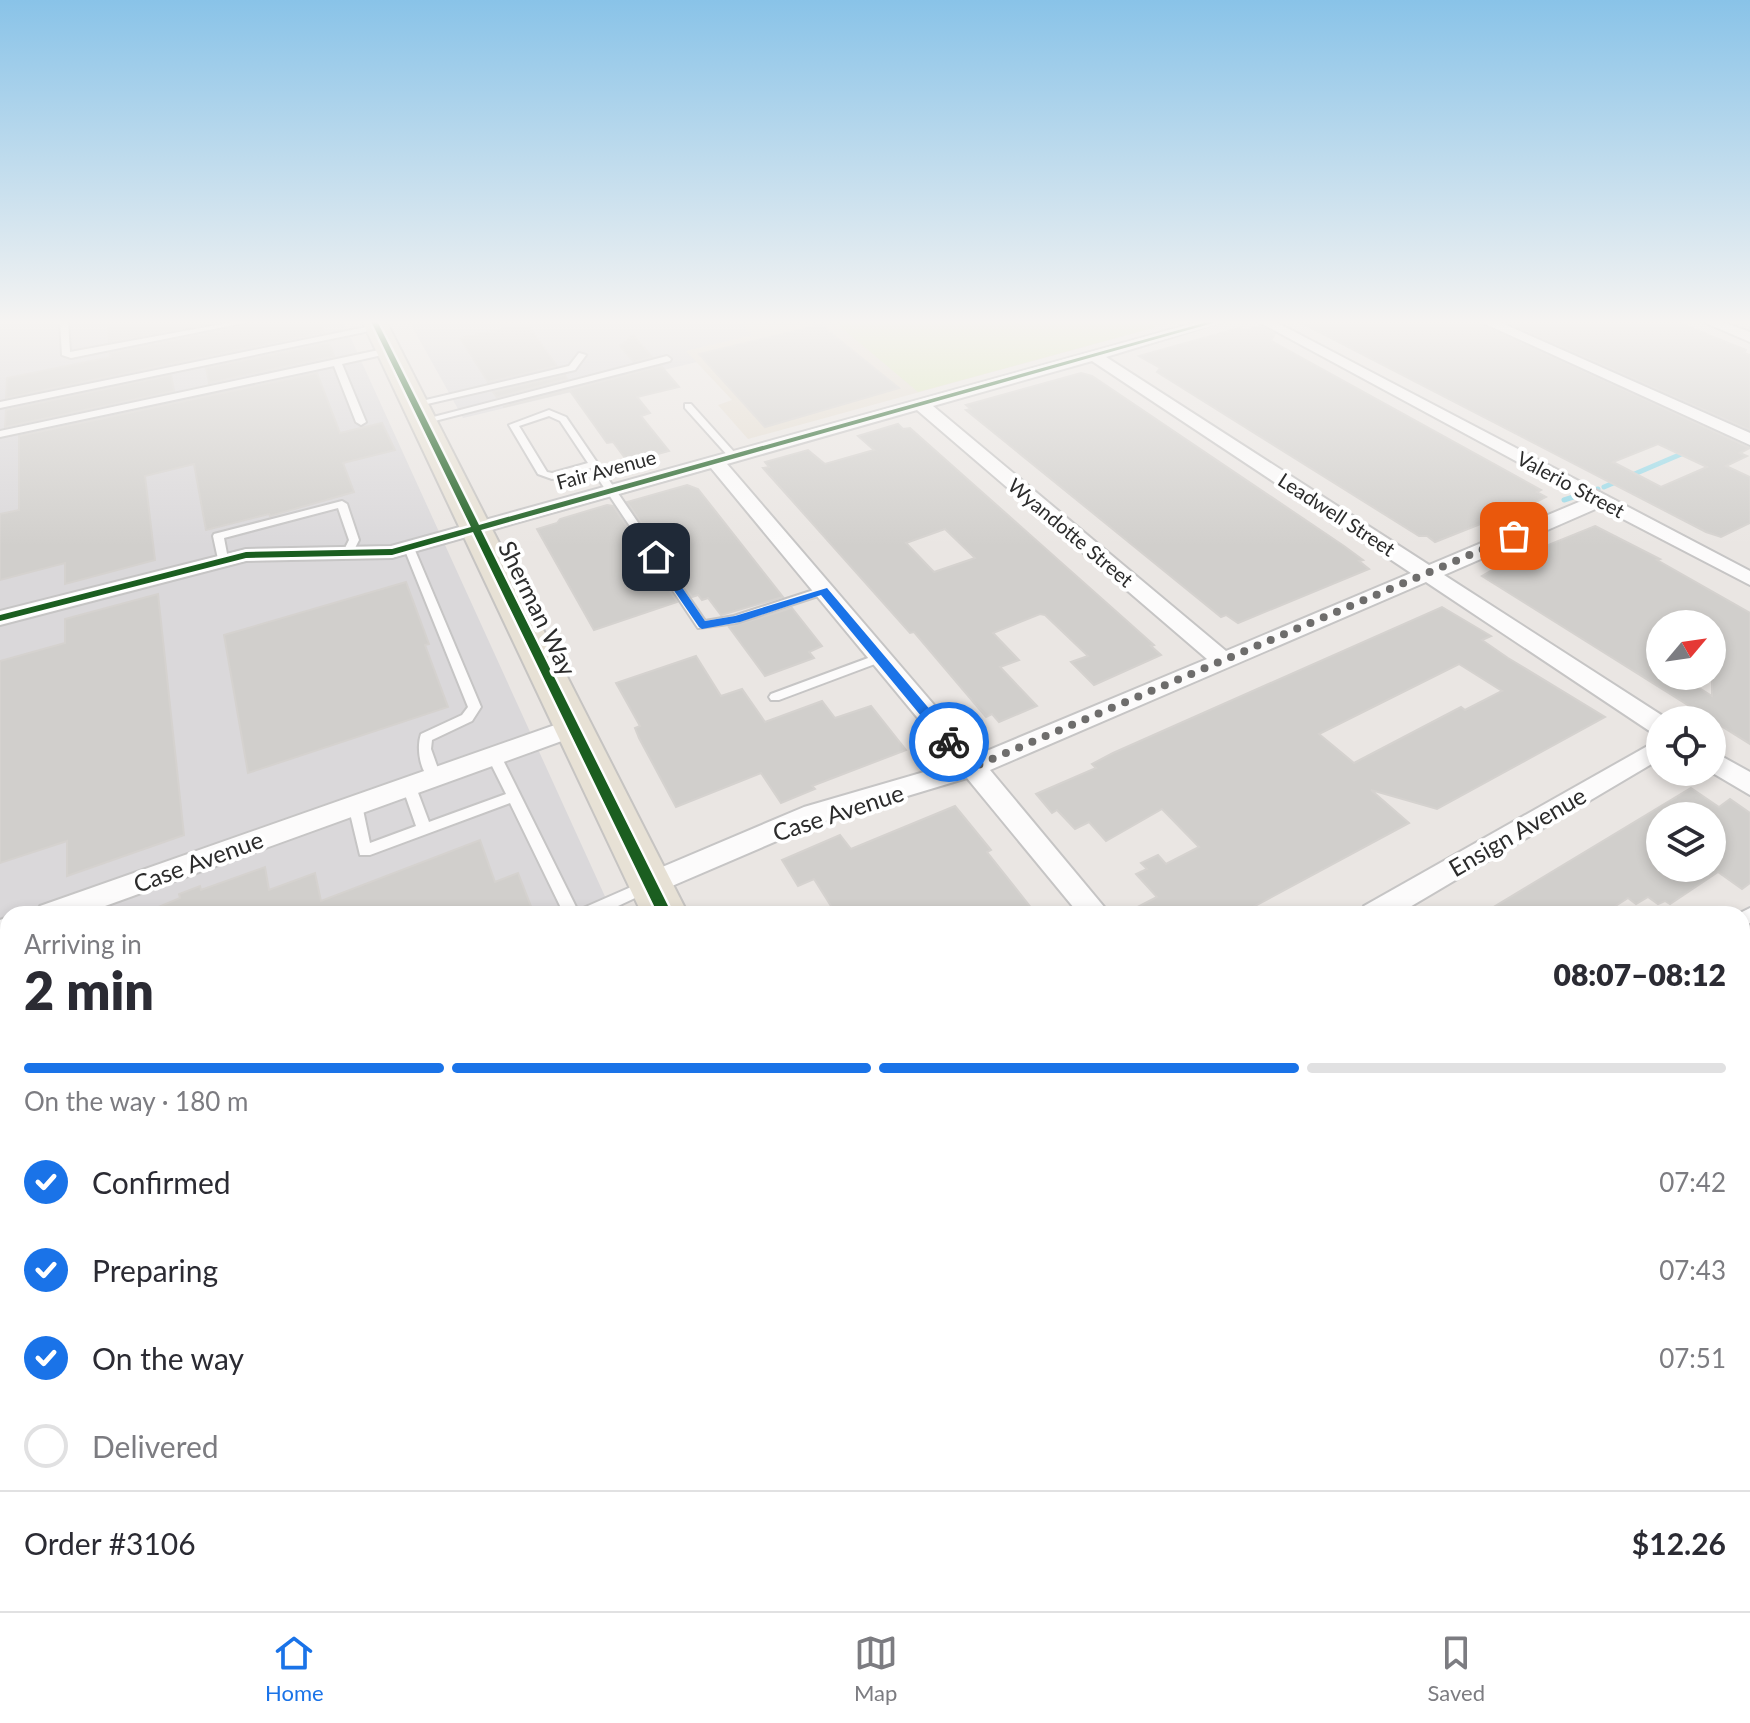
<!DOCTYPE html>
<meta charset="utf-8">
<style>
body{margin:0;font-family:Lato,sans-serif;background:#f7f7f7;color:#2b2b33;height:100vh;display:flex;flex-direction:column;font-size:30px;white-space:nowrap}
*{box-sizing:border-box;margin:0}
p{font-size:26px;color:#7c7c81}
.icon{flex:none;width:44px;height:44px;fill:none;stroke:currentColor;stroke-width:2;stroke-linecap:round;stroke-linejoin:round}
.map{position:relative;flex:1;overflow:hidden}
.details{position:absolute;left:0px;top:906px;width:1750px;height:706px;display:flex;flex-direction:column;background:#fff;border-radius:24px 24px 0 0;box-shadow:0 4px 12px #0003}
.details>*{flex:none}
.needle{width:52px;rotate:61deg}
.buttons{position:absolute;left:1646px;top:610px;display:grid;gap:16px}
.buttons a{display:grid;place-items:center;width:80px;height:80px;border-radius:50%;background:#fff;box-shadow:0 4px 12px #0003;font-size:40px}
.pin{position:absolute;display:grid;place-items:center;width:68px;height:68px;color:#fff;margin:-34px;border-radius:16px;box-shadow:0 4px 12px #0006}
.courier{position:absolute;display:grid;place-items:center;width:80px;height:80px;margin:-40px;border:6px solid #1a73e8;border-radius:50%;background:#fff;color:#222;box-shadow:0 2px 10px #0007}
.summary em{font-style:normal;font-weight:800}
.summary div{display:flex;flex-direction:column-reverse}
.summary{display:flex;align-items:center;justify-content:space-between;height:136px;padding:0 24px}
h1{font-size:52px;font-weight:800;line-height:60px}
.bar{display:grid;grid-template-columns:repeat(4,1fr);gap:12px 8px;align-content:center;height:96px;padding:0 24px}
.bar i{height:10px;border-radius:6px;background:#e1e1e2}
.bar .active{background:#1a73e8}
.bar p{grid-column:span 4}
.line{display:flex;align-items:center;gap:20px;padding:0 24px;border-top:2px solid #e1e1e2}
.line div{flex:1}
ol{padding:0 24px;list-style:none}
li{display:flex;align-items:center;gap:24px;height:88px}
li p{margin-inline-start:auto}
li .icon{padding:8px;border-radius:50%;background:#1a73e8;color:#fff;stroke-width:4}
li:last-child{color:#7c7c81}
li i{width:44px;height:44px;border:4px solid #e1e1e2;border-radius:50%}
.dock{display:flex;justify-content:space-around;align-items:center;height:112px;border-top:2px solid #e1e1e2;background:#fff;font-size:22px;color:#7c7c81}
.dock a{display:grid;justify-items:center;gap:4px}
.dock .active{color:#1a73e8}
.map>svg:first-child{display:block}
.industrial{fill:#dad8da}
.education{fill:#e4ddd2}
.pitch{fill:#dbe7bb}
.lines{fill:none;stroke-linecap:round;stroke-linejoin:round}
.stream{stroke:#9adae8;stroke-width:5}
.building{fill:#d1cfcc;stroke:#d5d2cf;stroke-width:2;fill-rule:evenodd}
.service-casing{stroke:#c6c5c5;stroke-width:4}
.minor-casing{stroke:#c6c5c5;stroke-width:4}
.secondary-casing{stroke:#c6c5c5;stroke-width:4}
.primary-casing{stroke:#c6c4c2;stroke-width:4}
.service{fill:#fcfbfb;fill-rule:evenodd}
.minor{fill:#fcfbfb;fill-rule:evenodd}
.secondary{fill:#fcfbfb;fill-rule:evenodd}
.primary{fill:#e7e1d5;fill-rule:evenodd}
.cycleway-casing{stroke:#fff;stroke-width:5}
.cycleway{fill:#1b5e20;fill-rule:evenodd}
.route{fill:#1a73e8}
.done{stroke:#6e6d6c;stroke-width:8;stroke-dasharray:0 14.4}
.labels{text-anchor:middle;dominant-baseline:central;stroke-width:8;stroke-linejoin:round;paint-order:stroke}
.far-street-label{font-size:20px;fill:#2c2c2c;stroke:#fff}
.street-label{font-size:24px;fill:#2c2c2c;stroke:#fff}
</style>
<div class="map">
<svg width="1750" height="1611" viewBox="0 0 1750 1611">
<rect width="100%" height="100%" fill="#eae6e3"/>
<g class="industrial">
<polygon points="0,321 343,321 613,914 8,914 8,1604 927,1604 930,1611 0,1611"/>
<polygon points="409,321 739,321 754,335 687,351 697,362 463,418"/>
</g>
<polygon class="education" points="739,321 1179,321 748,439 718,405 732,400 686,351 753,335"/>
<polygon class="pitch" points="847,321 1145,321 1156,327 918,392 836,323"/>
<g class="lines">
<g class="stream">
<polyline points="1726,434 1746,431"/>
<polyline points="1604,487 1686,452"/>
<polyline points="1564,500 1598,489"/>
</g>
</g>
<g class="building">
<polygon points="108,321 225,321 109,342"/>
<polygon points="256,321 320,321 324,332 6,398 7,378 111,357 110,353 254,324"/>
<path d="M1298,321H1476L1750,448L1740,453L1747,456L1726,466L1750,477V523L1721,537L1706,532ZM1658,444L1707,467L1661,487L1613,462Z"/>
<polygon points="1503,321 1674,321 1746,350 1744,353 1750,355 1750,430"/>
<polygon points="527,324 557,366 488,382 460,338"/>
<polygon points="821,325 899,388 765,427 699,354"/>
<polygon points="1260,326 1275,334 1271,341 1541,490 1537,492 1546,497 1497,521 1493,519 1435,542 1427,536 1419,536 1157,372 1160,368 1139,356 1239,328 1245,331"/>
<polygon points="633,335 652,357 634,362 620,346"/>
<polygon points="329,343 334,356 209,383 206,368"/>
<polygon points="661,366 679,387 637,397 650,413 641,416 669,451 628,462 613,442 607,443 570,391 503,407"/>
<polygon points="317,373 340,433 382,423 395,450 343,463 354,492 270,516 269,514 206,530 194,464 145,476 155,560 65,584 65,563 0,580 0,514 19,510 19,436"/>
<polygon points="1081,373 1092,376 1344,546 1363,560 1359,561 1369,569 1238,623 1226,615 1221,617 966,410 971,409 966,405"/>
<polygon points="171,375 174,391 5,427 6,410"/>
<polygon points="565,375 567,379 497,397 493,392"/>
<path d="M898,424L903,429L910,428L1154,645L1151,646L1161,655L1094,685L1071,662L1088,656L1045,615L1040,614L993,633L1019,660L1000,667L1037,706L999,722L992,714L986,717L914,632L910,633L763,468L769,467L765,462L808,450L825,464L874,450L858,436ZM945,529L975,558L934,572L906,543Z"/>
<polygon points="687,485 698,489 783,597 721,615 708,598 702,600 698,595 692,597 627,502"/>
<polygon points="607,505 613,506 677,602 594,630 537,529 557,523 560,519"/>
<path d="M1595,526L1660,559L1657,560L1750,613V744L1482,576L1506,562ZM1680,613L1699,624H1712V696L1680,676H1660V624Z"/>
<polygon points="406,582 429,644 425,645 448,707 248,773 224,635"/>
<polygon points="158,594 184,835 67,876 67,841 0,863 0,661 65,643 65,619"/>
<path d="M1442,607L1491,636L1482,640L1508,658L1605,717L1437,809L1371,790L1409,823L1240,914H1124L1157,897L1136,874L1147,869L1141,863L1158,855L1166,864L1199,847L1162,809L1106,841L1089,822L1075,829L1057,810L1052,813L1036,794L1096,768L1092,764L1113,753ZM1459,664L1502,691L1465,710L1461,707L1354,763L1319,734Z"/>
<polygon points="792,608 822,646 809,652 814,658 765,676 729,627"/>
<polygon points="696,656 721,696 742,689 765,722 822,701 835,718 871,706 906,750 812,786 815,789 781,803 761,773 676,807 639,738 635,728 640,726 616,683"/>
<path d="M1691,788L1719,807L1730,799L1750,813V883L1742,889L1718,872L1670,904L1665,901L1658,904L1648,897L1636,904L1628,898L1603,914H1482ZM1660,816H1712V868H1660Z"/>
<polygon points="955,806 991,850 987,852 1036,914 836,914 814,879 798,886 782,860 840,835 851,849"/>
<polygon points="480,840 495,882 518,873 534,914 142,914 180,898 179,894 200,886 201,890 265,867 269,890 315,873 321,901"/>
</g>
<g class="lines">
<defs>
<g id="service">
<polygon points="60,321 68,321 70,352 239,321 253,321 71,358 62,355"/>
<polygon points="376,325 379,325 379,329 0,408 0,402"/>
<polygon points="388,348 391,349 391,353 342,364 366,422 361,425 356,422 334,366 0,437 0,431"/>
<polygon points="579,353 586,355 575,370 414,407 409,404 569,366"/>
<polygon points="667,356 671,359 670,361 423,424 418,421"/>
<polygon points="685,404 691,404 735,453 735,457 729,457 685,408"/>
<path d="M549,410L566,417L705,621L734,616L823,587L829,591L827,593L736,623L698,628L591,468L552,479L538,474L509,425ZM549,416L560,421L588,463L552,473L547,472L519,426Z"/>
<polygon points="342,501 347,504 359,540 351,556 347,557 342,554 349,540 338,508 224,538 228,559 223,562 218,559 213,536 214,534"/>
<path d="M409,545L414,548L481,707L472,721L432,740L431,749L441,777L434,782C420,775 416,748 421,734L462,715L468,707L404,548Z"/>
<polygon points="879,654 883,655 885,658 883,661 779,700 771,700 769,697 771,694"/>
<polygon points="494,751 501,756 579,913 581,909 647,880 652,882 654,886 652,890 601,914 564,914 510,803 370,855 360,855 348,805 350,801 360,801 362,805 370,843 416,826 402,786 404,782 414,782 429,822 506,794 487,756"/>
<polygon points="1750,908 1750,923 1742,927 1742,914 1738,914"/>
<polygon points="8,1595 8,1604 28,1604 28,1611 4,1611"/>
<polygon points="553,1604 585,1604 582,1611 550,1611"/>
<polygon points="782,1604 806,1604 808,1611 784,1611"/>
</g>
<g id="minor">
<path d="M1202,321H1224L1106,357L1429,565L1586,499L1257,321H1274L1750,571V585L1600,507L1444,575L1669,720H1660V735L1651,732L1426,582L990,770L1110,914H1079L967,778L821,822L651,895L641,892L637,884L641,876L804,807L955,763L711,468L392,558L246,561L0,625V611L246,549L391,546ZM1092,361L1411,573L1226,651L933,406ZM917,410L1207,659L977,755L727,464Z"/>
<polygon points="1479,321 1497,321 1750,433 1750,445"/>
<polygon points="1701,321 1720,321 1750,332 1750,342"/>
<polygon points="572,719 581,722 584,728 581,734 83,914 36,914 40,906"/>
<polygon points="1660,739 1660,759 1398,914 1360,914 1364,906"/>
<polygon points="1712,751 1750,772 1750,795 1711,772"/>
<polygon points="8,917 8,941 0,944 0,920"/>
<polygon points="1742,1469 1750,1472 1750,1520 1742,1517"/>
</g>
<g id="secondary">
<polygon points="1750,1271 1750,1329 1742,1332 1742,1274"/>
<polygon points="1379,1604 1448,1604 1446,1611 1376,1611"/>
</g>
<g id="primary">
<polygon points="362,321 386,321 688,914 642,914"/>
<polygon points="969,1604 1042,1604 1045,1611 972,1611"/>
</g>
</defs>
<use href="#service" class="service-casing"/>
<use href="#minor" class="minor-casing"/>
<use href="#secondary" class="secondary-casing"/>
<use href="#primary" class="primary-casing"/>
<use href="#service" class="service"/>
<use href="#minor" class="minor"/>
<use href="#secondary" class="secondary"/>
<use href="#primary" class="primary"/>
<defs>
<polygon id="cycleway" points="371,321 377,321 479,525 1211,321 1220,321 481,530 672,914 658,914 473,532 392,555 246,558 0,621 0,615 246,552 392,549 471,527"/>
</defs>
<use href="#cycleway" class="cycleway-casing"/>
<use href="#cycleway" class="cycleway"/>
</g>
<linearGradient id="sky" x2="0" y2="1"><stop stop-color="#89c3e8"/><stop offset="0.59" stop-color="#f6f4f2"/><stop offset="1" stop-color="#f6f4f2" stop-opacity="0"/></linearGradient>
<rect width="1750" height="546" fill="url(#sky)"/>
<polygon class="route" points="653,555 660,555 705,621 735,616 827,588 954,738 954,745 945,745 821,595 740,622 702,629 699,627 651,557"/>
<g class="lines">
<polyline class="done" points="949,742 971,768 1514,536"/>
</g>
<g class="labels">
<g class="far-street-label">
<text transform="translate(606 469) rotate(-15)">Fair Avenue</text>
<text transform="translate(1571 484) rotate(28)">Valerio Street</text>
<text transform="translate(1337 514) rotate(33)">Leadwell Street</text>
<text transform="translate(1071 532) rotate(40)">Wyandotte Street</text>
</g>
<g class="street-label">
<text transform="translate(538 608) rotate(64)">Sherman Way</text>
<text transform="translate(838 812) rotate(-18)">Case Avenue</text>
<text transform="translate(1517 831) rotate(-30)">Ensign Avenue</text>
<text transform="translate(198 861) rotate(-20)">Case Avenue</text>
</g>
</g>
</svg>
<div class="buttons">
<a><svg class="needle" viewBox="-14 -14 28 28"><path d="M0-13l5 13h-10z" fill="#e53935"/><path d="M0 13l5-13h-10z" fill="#7c7c81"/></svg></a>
<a><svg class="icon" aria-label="locate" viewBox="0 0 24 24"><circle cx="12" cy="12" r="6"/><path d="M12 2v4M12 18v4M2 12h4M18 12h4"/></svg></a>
<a><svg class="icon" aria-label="layers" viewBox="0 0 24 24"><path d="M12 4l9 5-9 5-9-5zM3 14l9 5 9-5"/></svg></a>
</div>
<div class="pin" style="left:1514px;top:536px;background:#ea580c"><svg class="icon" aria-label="bag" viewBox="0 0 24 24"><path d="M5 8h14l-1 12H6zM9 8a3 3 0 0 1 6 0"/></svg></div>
<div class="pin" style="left:656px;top:557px;background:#1f2937"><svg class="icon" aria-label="home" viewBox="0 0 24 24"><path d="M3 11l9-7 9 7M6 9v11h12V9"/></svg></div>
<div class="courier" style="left:949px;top:742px"><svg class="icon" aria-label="bike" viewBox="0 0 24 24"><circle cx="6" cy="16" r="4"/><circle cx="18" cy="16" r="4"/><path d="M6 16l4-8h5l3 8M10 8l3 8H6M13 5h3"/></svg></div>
<section class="details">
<div class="summary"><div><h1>2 min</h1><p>Arriving in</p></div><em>08:07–08:12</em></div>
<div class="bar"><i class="active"></i><i class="active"></i><i class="active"></i><i></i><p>On the way · 180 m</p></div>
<ol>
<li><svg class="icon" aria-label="check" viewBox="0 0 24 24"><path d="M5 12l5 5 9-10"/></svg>Confirmed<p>07:42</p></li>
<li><svg class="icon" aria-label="check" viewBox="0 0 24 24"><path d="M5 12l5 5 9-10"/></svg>Preparing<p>07:43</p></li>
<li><svg class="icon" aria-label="check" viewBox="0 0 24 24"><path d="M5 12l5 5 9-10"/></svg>On the way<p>07:51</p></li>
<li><i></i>Delivered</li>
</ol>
<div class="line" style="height:104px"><div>Order #3106</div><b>$12.26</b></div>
</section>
</div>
<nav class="dock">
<a class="active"><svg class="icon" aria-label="home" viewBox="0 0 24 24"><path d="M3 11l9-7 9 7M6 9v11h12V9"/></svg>Home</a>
<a><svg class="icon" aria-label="map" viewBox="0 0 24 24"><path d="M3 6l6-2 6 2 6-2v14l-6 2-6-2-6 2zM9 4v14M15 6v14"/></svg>Map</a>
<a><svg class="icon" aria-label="saved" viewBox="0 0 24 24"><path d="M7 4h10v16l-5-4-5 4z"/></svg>Saved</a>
</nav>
